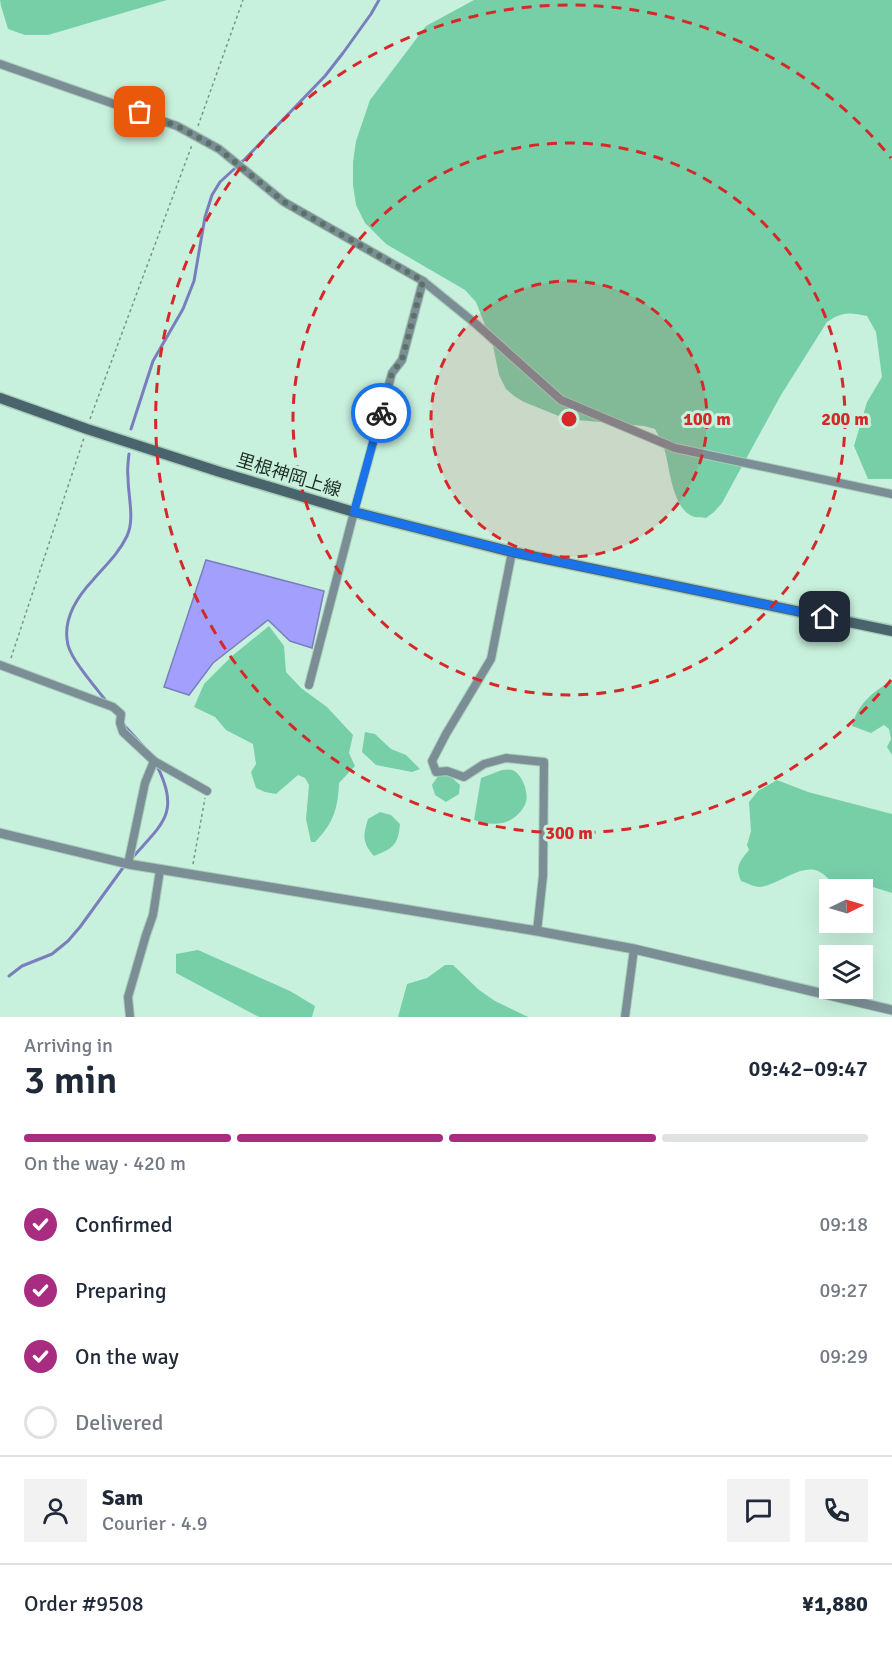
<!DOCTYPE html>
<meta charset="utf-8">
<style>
body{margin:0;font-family:Signika,"Noto Sans JP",sans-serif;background:#f2f2f3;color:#1f2937;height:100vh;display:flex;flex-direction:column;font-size:22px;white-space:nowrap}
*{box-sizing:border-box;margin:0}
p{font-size:20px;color:#747a83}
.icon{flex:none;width:33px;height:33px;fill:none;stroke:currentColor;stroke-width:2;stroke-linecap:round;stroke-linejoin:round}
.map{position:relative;height:1017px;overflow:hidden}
.sheet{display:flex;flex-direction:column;background:#fff;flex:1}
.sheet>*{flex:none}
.needle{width:39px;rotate:85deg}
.controls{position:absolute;left:819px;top:879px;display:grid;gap:12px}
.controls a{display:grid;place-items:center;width:54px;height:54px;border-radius:0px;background:#fff;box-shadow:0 6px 24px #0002;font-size:30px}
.pin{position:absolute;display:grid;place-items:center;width:51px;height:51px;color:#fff;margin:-26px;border-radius:12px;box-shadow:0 3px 9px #0006}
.courier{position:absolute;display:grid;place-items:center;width:60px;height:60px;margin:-30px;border:4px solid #1a73e8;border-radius:50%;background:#fff;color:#222;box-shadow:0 2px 8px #0007}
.overview em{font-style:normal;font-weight:600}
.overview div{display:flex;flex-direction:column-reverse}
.overview{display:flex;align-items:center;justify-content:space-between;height:102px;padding:0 24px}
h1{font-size:39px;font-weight:600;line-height:45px}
.bar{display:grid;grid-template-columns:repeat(4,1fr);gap:9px 6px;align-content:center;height:72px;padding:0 24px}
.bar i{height:8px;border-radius:4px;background:#e0e1e3}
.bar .current{background:#a82c80}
.bar p{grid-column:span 4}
.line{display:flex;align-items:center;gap:15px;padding:0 24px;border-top:2px solid #e0e1e3}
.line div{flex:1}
.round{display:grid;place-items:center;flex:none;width:63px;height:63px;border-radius:0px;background:#f2f2f3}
ol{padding:0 24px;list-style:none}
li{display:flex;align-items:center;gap:18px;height:66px}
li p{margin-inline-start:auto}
li .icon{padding:6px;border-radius:50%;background:#a82c80;color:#fff;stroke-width:4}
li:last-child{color:#747a83}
li i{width:33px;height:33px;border:3px solid #e0e1e3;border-radius:50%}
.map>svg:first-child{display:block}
.green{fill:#77cfa8}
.water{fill:#a3a0fd;stroke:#7b7ebd;stroke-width:1.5}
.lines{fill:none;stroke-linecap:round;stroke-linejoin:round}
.stream{stroke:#7b7ebd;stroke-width:3}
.minor-casing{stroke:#a9cebc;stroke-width:10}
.tertiary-casing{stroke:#a9cebc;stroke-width:11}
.secondary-casing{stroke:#a9cebc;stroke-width:13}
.path{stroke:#789688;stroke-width:1.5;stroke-dasharray:3 3;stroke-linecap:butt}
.minor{stroke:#7c8e95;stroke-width:8}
.tertiary{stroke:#7c8e95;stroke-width:9}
.secondary{stroke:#4a646e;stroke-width:10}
.done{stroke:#5a7267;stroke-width:6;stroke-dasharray:0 10.8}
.route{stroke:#1a73e8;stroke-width:8}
.ring{fill:none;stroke:#d62828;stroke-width:3;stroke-dasharray:10 8}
.labels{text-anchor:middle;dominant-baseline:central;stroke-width:6;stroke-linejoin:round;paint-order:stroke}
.street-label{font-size:18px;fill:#1e2e27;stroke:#c8f1dd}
.centre{fill:#d62828;stroke:#c8f1dd;stroke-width:3}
.ring-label{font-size:18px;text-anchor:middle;font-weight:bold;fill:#d62828;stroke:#c8f1dd;stroke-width:6;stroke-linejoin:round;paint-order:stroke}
</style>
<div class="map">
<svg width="892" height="1017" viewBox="0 0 892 1017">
<rect width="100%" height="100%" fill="#c8f1dd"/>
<g class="green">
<polygon points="0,0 167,0 48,35 25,35 8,29 1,6"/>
<path d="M474,0H892V479H868L854,446L867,402L882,377L876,332L867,316C849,312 842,312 827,322L781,395L722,503L714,512L706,518C702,517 695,518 692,516C670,506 670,461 662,442C660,438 657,433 655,429L644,426L566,419L524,402L514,396L506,389L499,375L493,346L476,302L465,290L386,244L365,223L356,205L353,185V162L356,141L370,100L426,26Z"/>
<path d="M269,626L284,646L286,672L301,688L327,707L353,735L349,753L355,766L339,783C338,809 333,824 315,842H311L306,819L309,785L305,778L298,775L276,794L265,792L256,788L251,772L256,764L253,744L226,730L215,717L194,707L204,684L232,656Z"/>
<path d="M892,681V755L887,747L891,739L889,729L884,725L871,733L852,726C857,705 873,691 892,681Z"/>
<polygon points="365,732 375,734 391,749 406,755 420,769 412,772 376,765 362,752"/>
<path d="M502,770C505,770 509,769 512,770C522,773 529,793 526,802C523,812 511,822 502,823C492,825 484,823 474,820L481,778Z"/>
<polygon points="447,773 460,785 459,794 446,802 435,795 432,785 438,776"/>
<path d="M777,780L808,792L892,814V893L870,886L855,889H840C832,884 827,875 818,871C800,864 779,885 760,887C754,887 747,883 741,881C735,867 739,862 749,850L747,845L751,831L749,802L758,791Z"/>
<path d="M380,812L391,815L400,824C398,846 393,848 374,856C362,842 363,836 368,819Z"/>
<polygon points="198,950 290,991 315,1006 312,1017 259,1017 176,973 176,954"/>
<polygon points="445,965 453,965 479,990 495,1001 528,1017 398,1017 407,984 427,978"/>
</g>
<polygon class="water" points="206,560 324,591 312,648 290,641 268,620 213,663 189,695 164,687"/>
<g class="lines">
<g class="stream">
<polyline points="131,429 153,361 183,309 194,281 205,217 212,195 220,182 245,159 325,76 343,53 371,14 379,0"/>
<path d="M107,702C97,689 72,661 68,645C62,620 77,597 93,580C105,566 119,553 127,536C135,519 128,496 128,477C127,470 128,462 129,454"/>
<polyline points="123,724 145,748"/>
<path d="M132,858C162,824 181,813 157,766"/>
<polyline points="9,976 22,966 52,954 68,941 80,927 125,865"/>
</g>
<defs>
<g id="minor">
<polyline points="0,64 177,126 219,149 284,202 423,281 476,324 561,400 675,448 892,494"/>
<polyline points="512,552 491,659 446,734 432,761 436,772 447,771 464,777 484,764 506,758 544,762 543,876 537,931"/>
<polyline points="0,665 113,707 121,714 120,723 123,732 154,761 207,791"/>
<polyline points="309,685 354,512 392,373 402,360 423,281"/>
<polyline points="128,864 145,783 154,761"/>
<polyline points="130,1017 128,997 146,935 153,915 160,870"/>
<polyline points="625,1017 634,949"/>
</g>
<polyline id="tertiary" points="0,833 128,864 537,931 634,949 892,1010"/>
<polyline id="secondary" points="0,398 87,429 220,472 354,512 512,552 892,631"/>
</defs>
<use href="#minor" class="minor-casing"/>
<use href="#tertiary" class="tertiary-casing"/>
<use href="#secondary" class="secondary-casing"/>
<g class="path">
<polyline points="198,126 243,0"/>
<polyline points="90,419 192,145"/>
<polyline points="11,658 84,438"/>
<polyline points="193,864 205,798"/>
</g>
<use href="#minor" class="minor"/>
<use href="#tertiary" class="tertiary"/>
<use href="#secondary" class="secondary"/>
</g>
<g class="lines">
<polyline class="done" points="140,112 177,126 219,149 284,202 423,281 402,360 392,373 381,413"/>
<polyline class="route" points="381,413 354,512 512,552 825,617"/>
</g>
<circle cx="569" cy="419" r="138" fill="#d62828" fill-opacity=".12"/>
<g class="ring">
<circle cx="569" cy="419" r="138"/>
<circle cx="569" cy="419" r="276"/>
<path d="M891 680A414 414 0 1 1 891 158"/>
</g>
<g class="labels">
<g class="street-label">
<text transform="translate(289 475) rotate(17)">里根神岡上線</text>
</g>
</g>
<circle cx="569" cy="419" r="9" class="centre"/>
<g class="ring-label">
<text x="707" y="425">100 m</text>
<text x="845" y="425">200 m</text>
<text x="569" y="839">300 m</text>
</g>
</svg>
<div class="controls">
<a><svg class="needle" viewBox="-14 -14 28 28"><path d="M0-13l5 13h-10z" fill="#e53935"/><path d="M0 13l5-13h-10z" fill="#747a83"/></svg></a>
<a><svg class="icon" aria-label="layers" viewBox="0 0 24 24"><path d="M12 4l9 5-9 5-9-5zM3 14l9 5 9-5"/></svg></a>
</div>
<div class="pin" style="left:140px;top:112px;background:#ea580c"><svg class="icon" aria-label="bag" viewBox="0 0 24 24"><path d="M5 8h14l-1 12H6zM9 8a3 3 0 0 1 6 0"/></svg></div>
<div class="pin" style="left:825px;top:617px;background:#1f2937"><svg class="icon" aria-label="home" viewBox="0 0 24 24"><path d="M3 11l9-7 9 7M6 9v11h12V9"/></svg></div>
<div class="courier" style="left:381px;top:413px"><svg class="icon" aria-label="bike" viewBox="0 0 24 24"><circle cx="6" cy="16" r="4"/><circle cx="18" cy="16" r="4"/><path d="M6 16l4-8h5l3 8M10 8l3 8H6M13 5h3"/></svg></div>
</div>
<section class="sheet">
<div class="overview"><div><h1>3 min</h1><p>Arriving in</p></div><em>09:42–09:47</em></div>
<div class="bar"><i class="current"></i><i class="current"></i><i class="current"></i><i></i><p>On the way · 420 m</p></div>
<ol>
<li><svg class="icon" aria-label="check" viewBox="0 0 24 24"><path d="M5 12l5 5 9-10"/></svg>Confirmed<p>09:18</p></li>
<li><svg class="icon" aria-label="check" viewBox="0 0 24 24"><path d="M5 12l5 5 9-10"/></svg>Preparing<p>09:27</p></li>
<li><svg class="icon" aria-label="check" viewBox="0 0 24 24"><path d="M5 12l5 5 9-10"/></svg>On the way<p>09:29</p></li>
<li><i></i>Delivered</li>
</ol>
<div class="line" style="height:108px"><a class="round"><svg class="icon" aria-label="person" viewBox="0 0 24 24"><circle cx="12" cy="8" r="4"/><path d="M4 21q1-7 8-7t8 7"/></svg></a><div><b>Sam</b><p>Courier · 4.9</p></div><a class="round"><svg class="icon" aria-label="chat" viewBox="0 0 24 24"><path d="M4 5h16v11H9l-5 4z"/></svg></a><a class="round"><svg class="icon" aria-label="phone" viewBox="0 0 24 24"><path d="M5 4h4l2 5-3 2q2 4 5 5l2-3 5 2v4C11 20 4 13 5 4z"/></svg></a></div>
<div class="line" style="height:78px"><div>Order #9508</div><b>¥1,880</b></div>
</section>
